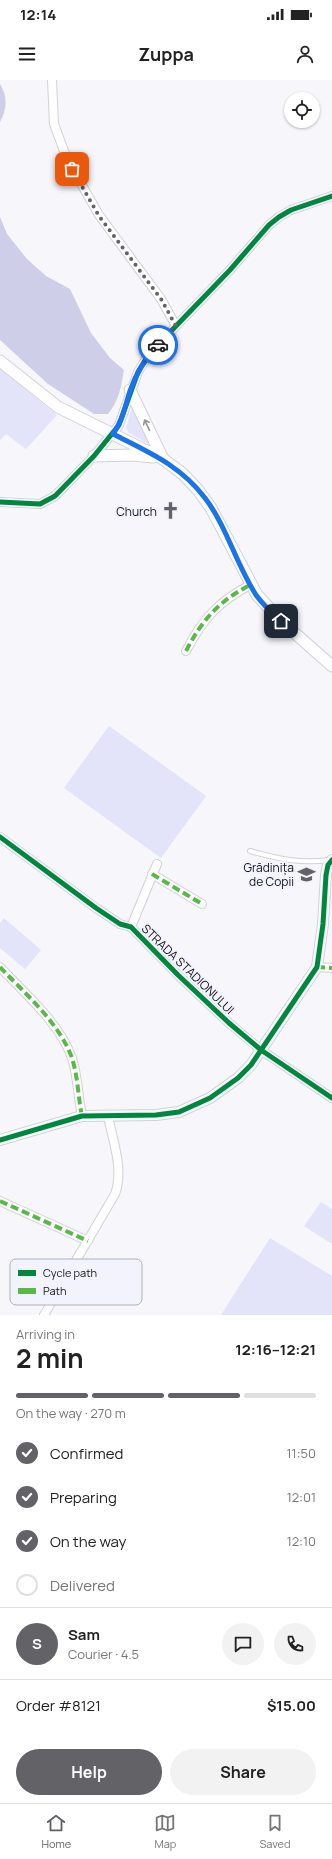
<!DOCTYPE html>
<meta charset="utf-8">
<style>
body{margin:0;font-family:Manrope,sans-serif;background:#f2f2f2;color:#222;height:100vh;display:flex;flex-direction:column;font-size:15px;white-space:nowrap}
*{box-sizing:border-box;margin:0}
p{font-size:13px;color:#767676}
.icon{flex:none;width:22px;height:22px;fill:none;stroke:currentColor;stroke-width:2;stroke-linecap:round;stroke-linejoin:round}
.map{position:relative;height:1235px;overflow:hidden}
.drawer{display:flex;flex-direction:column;background:#fff;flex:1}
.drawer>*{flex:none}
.buttons{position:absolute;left:284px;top:12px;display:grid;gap:8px}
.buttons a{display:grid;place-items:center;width:36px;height:36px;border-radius:50%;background:#fff;box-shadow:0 1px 3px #0004;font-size:20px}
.pin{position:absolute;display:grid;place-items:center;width:34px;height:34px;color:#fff;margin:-17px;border-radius:8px;box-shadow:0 2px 6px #0006}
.courier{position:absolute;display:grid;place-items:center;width:40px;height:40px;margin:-20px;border:3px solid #1a73e8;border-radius:50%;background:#fff;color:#222;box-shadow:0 1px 5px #0007}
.overview em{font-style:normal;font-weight:700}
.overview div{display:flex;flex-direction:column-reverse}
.overview{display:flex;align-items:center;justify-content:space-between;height:68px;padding:0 16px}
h1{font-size:26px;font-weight:700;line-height:30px}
.bar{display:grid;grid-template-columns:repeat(4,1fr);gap:6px 4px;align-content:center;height:48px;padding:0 16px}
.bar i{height:5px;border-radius:3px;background:#e0e0e0}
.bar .current{background:#626267}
.bar p{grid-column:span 4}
.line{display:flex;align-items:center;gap:10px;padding:0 16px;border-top:1px solid #e0e0e0}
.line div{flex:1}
.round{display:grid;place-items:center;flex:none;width:42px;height:42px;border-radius:21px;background:#f2f2f2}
ol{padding:0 16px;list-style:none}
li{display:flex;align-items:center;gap:12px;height:44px}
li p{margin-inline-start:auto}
li .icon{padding:4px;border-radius:50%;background:#626267;color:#fff;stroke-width:4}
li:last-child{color:#767676}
li i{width:22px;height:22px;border:2px solid #e0e0e0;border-radius:50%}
.action{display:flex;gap:8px;margin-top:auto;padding:8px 16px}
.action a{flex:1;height:46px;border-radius:24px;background:#626267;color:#fff;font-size:16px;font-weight:700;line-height:46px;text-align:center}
.action a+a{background:#f2f2f2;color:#222}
.status{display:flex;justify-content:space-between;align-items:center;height:28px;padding:0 20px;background:#fff;direction:ltr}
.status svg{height:11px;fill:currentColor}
header{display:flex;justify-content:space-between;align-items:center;height:52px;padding:0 16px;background:#fff;font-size:18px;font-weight:700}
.tab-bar{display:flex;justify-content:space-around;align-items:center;height:56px;border-top:1px solid #e0e0e0;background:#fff;font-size:11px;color:#767676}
.tab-bar a{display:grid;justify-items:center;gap:2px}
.tab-bar .current{color:#626267}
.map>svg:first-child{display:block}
.green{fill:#e3e3fa}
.forest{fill:#cecee9}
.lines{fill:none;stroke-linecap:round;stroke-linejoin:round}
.service-casing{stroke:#d2d2d6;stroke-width:6}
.minor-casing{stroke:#d2d2d6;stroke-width:10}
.tertiary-casing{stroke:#d2d2d6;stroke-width:12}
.secondary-casing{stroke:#d2d2d6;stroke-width:13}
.service{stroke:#fefefe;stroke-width:4}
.minor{stroke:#fefefe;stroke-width:8}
.tertiary{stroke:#fefefe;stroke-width:10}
.secondary{stroke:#fefefe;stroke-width:11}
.quiet{stroke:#58b947;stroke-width:4;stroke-dasharray:8 4;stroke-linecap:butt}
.cycleway-casing{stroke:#f3f3fe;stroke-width:8}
.cycleway{stroke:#00873e;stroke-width:5}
.oneway{stroke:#949496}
.done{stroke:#626267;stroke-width:4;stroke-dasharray:0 7.2}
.route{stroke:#1a73e8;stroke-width:5}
.labels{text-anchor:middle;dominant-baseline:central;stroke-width:4;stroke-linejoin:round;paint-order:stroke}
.poi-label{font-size:12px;fill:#131318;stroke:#f3f3fe;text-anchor:end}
.street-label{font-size:12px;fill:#131318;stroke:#f3f3fe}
.key{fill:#f3f3fe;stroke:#b0b0b9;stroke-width:1}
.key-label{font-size:11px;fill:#131318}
</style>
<div class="status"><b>12:14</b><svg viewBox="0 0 49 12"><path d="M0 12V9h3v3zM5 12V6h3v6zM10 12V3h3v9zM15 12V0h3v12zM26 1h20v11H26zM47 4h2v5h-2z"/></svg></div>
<header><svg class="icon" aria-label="menu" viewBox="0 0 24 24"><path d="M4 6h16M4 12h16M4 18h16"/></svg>Zuppa<svg class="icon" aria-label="person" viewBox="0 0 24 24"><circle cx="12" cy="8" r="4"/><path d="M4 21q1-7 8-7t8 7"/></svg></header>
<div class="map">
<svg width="332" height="1235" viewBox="0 0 332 1235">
<rect width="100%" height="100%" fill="#f6f6fb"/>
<g class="green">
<polygon points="0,289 57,335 26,369 6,354 0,360"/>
<polygon points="133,324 149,364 129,353 126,348"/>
<polygon points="109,646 206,716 161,778 64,708"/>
<polygon points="4,838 41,870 25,889 0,868 0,843"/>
<polygon points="321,1122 332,1129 332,1164 304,1146"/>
<polygon points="270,1158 332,1196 332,1235 221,1235"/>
</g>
<g class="forest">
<path d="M0,4C8,17 7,29 0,42Z"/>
<path d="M0,137L7,154L27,179L46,196L70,209L91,253L110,278L124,290C121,307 119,321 108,334H94L48,304L0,260Z"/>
</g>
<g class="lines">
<defs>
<path id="service" d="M250,771C280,779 299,784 330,780"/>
<g id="minor">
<polyline points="52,0 54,44 67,79 99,135 161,219 176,246"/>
<polyline points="0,422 40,424 55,416 94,376 119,345 138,292 149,274 230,190 269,145 279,137 291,130 332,116"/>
<path d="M186,571C202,540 219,521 250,505"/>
<polyline points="0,757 96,828 120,844 131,847 178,895 229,943 261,970 332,1018"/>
<polyline points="152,794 202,824"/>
<polyline points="131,847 157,784"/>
<path d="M0,887C25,914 59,942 72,978C78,997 78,1017 82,1036"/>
<polyline points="317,887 332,888"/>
<polyline points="0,1121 88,1161"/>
<path d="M44,1235L115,1114C124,1089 113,1062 108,1036"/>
</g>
<polyline id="tertiary" points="0,1060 82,1036 156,1035 179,1032 210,1018 238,998 251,985 317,887 323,844 326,795 328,785 332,780"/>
<g id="secondary">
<polyline points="0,281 58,327 163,379 183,394 198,410 211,428 257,515 281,541 332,586"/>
<polyline points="130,310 163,379"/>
<polyline points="94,376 132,375 153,377"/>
</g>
</defs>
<use href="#service" class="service-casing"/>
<use href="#minor" class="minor-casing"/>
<use href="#tertiary" class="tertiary-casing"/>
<use href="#secondary" class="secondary-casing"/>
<use href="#service" class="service"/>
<use href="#minor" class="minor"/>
<use href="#tertiary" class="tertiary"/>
<use href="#secondary" class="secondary"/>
<g class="quiet">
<path d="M186,571C202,540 219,521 250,505"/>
<polyline points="152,794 202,824"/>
<path d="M0,887C25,914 59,942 72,978C78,997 78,1017 82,1036"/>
<polyline points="317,887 332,888"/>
<polyline points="0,1121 88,1161"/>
</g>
<defs>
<g id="cycleway">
<polyline points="0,422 40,424 55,416 94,376 119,345 138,292 149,274 230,190 269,145 279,137 291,130 332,116"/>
<polyline points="0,757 96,828 120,844 131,847 178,895 229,943 261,970 332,1018"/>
<polyline points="0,1060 82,1036 156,1035 179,1032 210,1018 238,998 251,985 317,887 323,844 326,795 328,785 332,780"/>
</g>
</defs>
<use href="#cycleway" class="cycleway-casing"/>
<use href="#cycleway" class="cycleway"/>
</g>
<defs><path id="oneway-shaft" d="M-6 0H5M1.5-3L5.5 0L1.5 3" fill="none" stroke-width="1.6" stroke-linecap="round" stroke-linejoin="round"/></defs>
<use class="oneway" href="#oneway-shaft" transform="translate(147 345) rotate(-116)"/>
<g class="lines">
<polyline class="done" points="72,89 99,136 161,219 176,246 158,265"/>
<path class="route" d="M158,265C145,279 136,293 130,311C125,326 123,340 113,354C148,372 180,385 205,418C227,447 236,484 256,515C263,525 272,533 281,541"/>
</g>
<defs>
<symbol id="church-bare" viewBox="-9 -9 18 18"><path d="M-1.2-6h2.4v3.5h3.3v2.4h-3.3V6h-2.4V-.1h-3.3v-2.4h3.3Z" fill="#626267" stroke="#f3f3fe" stroke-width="2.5" paint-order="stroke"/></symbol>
<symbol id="school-bare" viewBox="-9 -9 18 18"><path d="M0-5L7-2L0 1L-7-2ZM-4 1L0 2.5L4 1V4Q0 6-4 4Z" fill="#626267" stroke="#f3f3fe" stroke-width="2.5" paint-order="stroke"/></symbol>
</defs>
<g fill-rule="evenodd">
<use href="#church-bare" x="158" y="418" width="25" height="25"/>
<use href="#school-bare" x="294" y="782" width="25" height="25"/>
</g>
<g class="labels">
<g class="poi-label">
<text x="157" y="431">Church</text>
<text x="294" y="787">Grădinița<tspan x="294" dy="14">de Copii</tspan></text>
</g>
<g class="street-label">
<text transform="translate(188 889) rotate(44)">STRADA STADIONULUI</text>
</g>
</g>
<rect x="10" y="1179" width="132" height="46" rx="6" class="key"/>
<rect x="18" y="1190" width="18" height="6" fill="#00873e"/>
<rect x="18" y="1208" width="18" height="6" fill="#58b947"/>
<g class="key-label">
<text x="43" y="1197">Cycle path</text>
<text x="43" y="1215">Path</text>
</g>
</svg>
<div class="buttons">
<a><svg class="icon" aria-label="locate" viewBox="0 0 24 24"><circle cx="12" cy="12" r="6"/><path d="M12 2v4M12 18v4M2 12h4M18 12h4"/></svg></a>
</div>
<div class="pin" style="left:72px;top:89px;background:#ea580c"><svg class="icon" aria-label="bag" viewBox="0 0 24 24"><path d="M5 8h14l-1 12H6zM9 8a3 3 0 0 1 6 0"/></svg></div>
<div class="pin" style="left:281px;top:541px;background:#1f2937"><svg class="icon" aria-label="home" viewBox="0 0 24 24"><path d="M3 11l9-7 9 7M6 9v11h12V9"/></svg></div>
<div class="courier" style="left:158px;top:265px"><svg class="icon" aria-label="car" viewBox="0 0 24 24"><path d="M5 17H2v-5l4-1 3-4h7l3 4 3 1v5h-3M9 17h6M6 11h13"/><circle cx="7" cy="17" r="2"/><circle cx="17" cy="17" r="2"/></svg></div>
</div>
<section class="drawer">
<div class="overview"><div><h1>2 min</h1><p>Arriving in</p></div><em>12:16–12:21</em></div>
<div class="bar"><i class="current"></i><i class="current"></i><i class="current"></i><i></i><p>On the way · 270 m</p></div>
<ol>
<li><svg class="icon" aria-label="check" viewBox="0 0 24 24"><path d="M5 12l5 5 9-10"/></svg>Confirmed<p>11:50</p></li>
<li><svg class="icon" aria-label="check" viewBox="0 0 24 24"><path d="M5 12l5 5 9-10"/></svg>Preparing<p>12:01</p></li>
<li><svg class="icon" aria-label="check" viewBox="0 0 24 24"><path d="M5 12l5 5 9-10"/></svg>On the way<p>12:10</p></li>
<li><i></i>Delivered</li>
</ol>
<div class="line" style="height:72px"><b class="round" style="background:#626267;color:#fff">S</b><div><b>Sam</b><p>Courier · 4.5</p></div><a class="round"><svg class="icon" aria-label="chat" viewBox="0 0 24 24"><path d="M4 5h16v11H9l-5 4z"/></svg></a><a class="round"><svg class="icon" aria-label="phone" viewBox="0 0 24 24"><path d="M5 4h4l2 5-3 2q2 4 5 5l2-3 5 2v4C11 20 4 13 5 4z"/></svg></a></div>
<div class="line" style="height:52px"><div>Order #8121</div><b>$15.00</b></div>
<div class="action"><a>Help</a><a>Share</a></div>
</section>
<nav class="tab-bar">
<a class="current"><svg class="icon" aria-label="home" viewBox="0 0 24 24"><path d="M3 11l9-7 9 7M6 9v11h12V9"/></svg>Home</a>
<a><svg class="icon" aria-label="map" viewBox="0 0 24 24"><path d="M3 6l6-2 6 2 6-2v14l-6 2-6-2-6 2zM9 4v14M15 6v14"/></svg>Map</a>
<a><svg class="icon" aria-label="saved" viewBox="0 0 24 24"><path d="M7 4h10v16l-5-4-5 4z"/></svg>Saved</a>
</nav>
